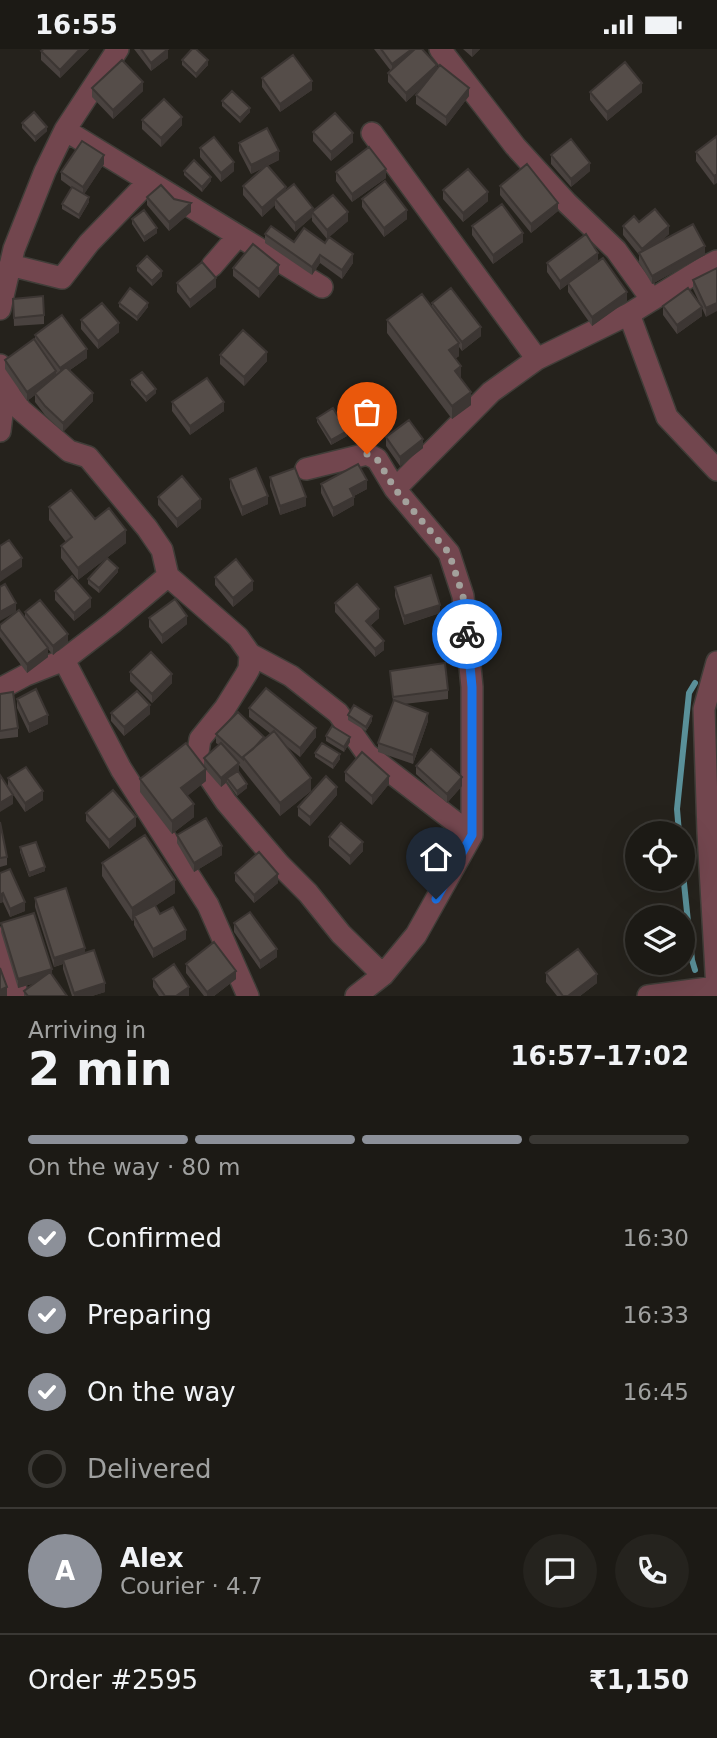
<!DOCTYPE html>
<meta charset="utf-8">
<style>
body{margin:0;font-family:"DejaVu Sans",sans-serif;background:#25231e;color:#f1f3f6;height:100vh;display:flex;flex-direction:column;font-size:26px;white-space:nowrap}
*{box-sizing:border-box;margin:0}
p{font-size:23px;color:#a0a1a0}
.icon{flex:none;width:38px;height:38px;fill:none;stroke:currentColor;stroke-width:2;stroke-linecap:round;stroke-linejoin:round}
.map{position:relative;height:947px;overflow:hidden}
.sheet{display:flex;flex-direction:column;background:#1c1a15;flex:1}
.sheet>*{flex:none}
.tools{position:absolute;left:625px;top:772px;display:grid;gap:14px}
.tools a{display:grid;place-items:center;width:70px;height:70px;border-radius:50%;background:#1c1a15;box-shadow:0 7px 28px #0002,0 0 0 2px #3a3834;font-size:35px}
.pin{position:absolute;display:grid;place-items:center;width:60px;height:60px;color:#fff;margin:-72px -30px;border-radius:50% 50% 50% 0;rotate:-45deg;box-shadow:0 0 7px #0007}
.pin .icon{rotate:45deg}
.courier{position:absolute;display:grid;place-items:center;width:70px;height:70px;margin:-35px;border:5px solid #1a73e8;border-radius:50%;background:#fff;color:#222;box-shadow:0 2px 9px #0007}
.summary em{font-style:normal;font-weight:600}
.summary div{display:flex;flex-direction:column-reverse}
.summary{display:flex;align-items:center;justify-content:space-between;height:119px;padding:0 28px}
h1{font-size:46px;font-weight:600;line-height:52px}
.bar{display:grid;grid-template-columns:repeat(4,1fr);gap:10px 7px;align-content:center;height:84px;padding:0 28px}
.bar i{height:9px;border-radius:5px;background:#3a3834}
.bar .active{background:#8c9099}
.bar p{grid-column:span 4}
.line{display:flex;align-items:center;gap:18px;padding:0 28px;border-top:2px solid #3a3834}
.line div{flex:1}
.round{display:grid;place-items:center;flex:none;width:74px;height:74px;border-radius:37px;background:#25231e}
ol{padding:0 28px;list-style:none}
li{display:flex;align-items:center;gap:21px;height:77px}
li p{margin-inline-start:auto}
li .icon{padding:7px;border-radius:50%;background:#8c9099;color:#fff;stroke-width:4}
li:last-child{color:#a0a1a0}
li i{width:38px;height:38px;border:4px solid #3a3834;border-radius:50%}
.status{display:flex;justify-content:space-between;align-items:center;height:49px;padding:0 35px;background:#1c1a15;direction:ltr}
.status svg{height:19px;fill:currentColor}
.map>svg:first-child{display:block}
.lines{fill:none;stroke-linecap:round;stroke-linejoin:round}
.stream{stroke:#5a9099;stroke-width:6}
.minor-casing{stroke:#403d38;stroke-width:24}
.minor{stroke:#72464e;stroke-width:21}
.wall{fill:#49423f}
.shaded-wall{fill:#3c3633}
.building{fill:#554d49;stroke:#3c3633;stroke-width:2}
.done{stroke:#a3a19c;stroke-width:7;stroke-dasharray:0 12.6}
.route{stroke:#1a73e8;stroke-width:9}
</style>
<div class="status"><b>16:55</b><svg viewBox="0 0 49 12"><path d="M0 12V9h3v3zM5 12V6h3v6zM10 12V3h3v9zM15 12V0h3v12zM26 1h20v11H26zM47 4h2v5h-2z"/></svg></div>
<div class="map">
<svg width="717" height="947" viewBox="0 0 717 947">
<rect width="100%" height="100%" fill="#25221c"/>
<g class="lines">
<path class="stream" d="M679,784L677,760L689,644L695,634
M682,815L692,911L695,921"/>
<defs>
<path id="minor" d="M440,0L515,97L567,154L616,201L652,251
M65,81L322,238
M372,84L537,310
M10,216L62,229L89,194L149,132
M212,217L238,187
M0,260L14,200L45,122L65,81L118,0
M629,265L667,368L717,421
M0,316L10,346L21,361L69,402L88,408L147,479L162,501L168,527L112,574L64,611L26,626L0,640
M0,382L4,349
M306,420L367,405L377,410L395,440
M168,527L238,588L250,605L249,620L245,627L225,659L200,690L197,710L226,753L280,816L308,844L341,885L383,926
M250,605L291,627L338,664L367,705L472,786
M64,611L121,720L208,856L248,947
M717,613L704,660L708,784L717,941
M0,889L18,947
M356,947L383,926L416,886L472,786V638L463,547L449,504L395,440L491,343L537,310L629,265L705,218L717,212
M648,947L716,938"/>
</defs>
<use href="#minor" class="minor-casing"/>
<use href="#minor" class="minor"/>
</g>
<path class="wall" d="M89,0L60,29L41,11V2Z
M134,0H168V9L151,22Z
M374,0H422L437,20L469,47L446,77L416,55V46L423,37L406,53L388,33V24L391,22Z
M463,0H480L472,8Z
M182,11L208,16L196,29L182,16Z
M262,29L312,41L280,63L262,38Z
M92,39L143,42L113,70L92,48Z
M590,43H642L607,72L590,51Z
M222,52L250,63L240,74L222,57Z
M142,71L182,76L161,98L142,80Z
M22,74L47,82L35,93L22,79Z
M313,83L353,93L331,112L313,92Z
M717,87L714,136L696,112V103Z
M239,94L279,111L267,117L286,141L313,162L348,172L329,188L353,214L342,230L320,214L312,226L265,194V185L294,193L325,194L327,190L312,172V168L295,183L275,159V156L262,168L243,146V137L267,117L251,125L239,102Z
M200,99L234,122L221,133L200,108Z
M551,106L590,122L571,138L551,115Z
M104,115L84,145L89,153L79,170L62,160V155L72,139L61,131V123Z
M184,122L211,132L202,143L184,126Z
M336,123L386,129L352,153L336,132Z
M500,137L558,162L531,184L500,146Z
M443,141L488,152L463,173L443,150Z
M147,148L174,150L191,163L169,182L147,156Z
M362,150L407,170L384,188L362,158Z
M132,170L157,184L144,193L132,175Z
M639,173L669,185L660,193L705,206L652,235L639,213V206L623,186V177Z
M472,177L523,193L493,215L472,186Z
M547,214L627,252L592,277L568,243V235L560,241L547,223Z
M137,217L162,227L152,237L137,222Z
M233,219L279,225L259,249L233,227Z
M717,219L706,268L702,259V267L677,285L663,266V257H701L693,240V231Z
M177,234L216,238L190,259L177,243Z
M13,250L44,266V275L14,277Z
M119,254L148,258L137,272L119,258Z
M432,254L481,287L462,302L459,298V307L455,310L461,330L471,356L452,370L387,284V271L432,258Z
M81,271L119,283L98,300L81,280Z
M35,286L87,309L70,321L93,352L63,383L45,366L35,353V346L27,352L5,320V311L35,292Z
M220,306L267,312L244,337L220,315Z
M131,331L156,344L146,353L131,336Z
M172,353L224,362L190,386L172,362Z
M317,369L347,387L331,396L317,373Z
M386,388L423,399L400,417L386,397Z
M270,428L306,457L280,466L270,437Z
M230,430L268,455L242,467L230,439Z
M321,435L367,440L354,447V456L333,468L321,444Z
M158,448L201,459L177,479L158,456Z
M49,458L95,470L126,494L78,531L61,509V497L66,493L49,471Z
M118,523L99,544L88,535V530Z
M215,528L253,541L233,558L215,536Z
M395,538L440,564L404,576L395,547Z
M55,542L91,558L74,572L55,551Z
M335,554L379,569L370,577L384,601L375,608L335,563Z
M25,563L68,593L53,606L48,600V608L27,624L0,588V576L25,568Z
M149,569L187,575L162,595L149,578Z
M390,622L448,641V650L404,655L428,672L413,715L378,703V694L393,653Z
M130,623L172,634L152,654L130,632Z
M0,645L18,679V688L0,690Z
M17,650L48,675L29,684L17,659Z
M249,659L316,688L300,708L285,696L311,742L280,767L239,716V723L247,739L237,747L227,733L221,738L206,721V732L187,747L194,768L172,785L140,743V730L204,716V709L219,696L216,694V685L264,690L271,685L249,668Z
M111,664L150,665L124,687L111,672Z
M348,666L372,672L366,682L348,671Z
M326,687L350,693L344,703L326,692Z
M315,704L340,710L333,720L315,708Z
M416,717L462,737L447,754L416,725Z
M345,723L389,735L372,756L345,732Z
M8,729L43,751L25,763L8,738Z
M337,746L310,777L298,767V758Z
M86,764L136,777L109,800L86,772Z
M0,773L7,808V816L0,818Z
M177,786L222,806L194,823L177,794Z
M329,788L363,802L350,816L329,797Z
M20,798L45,822L29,828L20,803Z
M102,814L175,844L155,857L160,865L186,890L153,909L134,876V871L132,872L102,827Z
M0,824L25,862L10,868L3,853L0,854Z
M235,824L278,834L254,854L235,832Z
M35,849L85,904L105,943L92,947H72L63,920V915L54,918L35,858Z
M1,874L52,926L67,947H24V942L35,934L18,939L1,883Z
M234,874L277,908L260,920L234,883Z
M186,915L236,930L214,947H204L186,924Z
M546,924L597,934L580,947H557L546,933Z
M153,930L189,947H159L153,938Z"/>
<path class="shaded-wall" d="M80,0H89L60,29V21Z
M168,0V9L151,22V14Z
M412,0H420L392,24V15Z
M472,0H480L472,8Z
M208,11V16L196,29V25Z
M437,16V25L406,53V44Z
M312,32V41L280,63V55Z
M143,33V42L113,70V61Z
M642,34V43L607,72V63Z
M469,39V47L446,77V68Z
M250,59V63L240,74V69Z
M182,68V76L161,98V89Z
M47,78V82L35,93V88Z
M353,84V93L331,112V103Z
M279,102V111L251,125V116Z
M104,106V115L83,147V138Z
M234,113V122L221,133V124Z
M590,114V122L571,138V130Z
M386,120V129L352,153V145Z
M717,125V134L714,136V127Z
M211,128V132L202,143V138Z
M286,138V147L275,150V156L262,168V159Z
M488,143V152L463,173V164Z
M89,148V153L79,170V166Z
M191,154V163L169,182V173Z
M558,154V162L531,184V175Z
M313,159L312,168L295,183V174Z
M407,161V170L384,188V179Z
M348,163V172L327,190V181Z
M669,177V185L642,208V200Z
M157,179V184L144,193V188Z
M523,184V193L493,215V206Z
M705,197V206L652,235V227Z
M598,204V212L560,241V232Z
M353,205V214L342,230V221Z
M320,206V214L312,226V218Z
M279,216V225L259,249V240Z
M162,222V227L152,237V232Z
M216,229V238L190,259V251Z
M627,243V252L592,277V268Z
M148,254V258L137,272V268Z
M717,254V262L706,268V259Z
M702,258V267L677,285V276Z
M119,274V283L98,300V292Z
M481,278V287L462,302V293Z
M459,294V307L449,314V301Z
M87,300V309L60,328V319Z
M267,303V312L244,337V328Z
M461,317V330L455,322Z
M56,322V331L35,344V346L27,352V343Z
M156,340V344L146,353V348Z
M471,343V356L452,370V357Z
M93,344V352L63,383V374Z
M224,353V362L190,386V377Z
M347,382V387L331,396V391Z
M423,390V399L400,417V408Z
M367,431V440L350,449V440Z
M268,447V455L242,467V458Z
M306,448V457L280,466V457Z
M354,448V456L333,468V459Z
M201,450V459L177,479V470Z
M126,481V494L78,531V519Z
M22,509V518L0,533V524Z
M118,519V523L99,544V539Z
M253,532V541L233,558V549Z
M91,549V558L74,572V564Z
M16,554V563L0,572V563Z
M440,556V564L404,576V567Z
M379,560V569L366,580V572Z
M187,567V575L162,595V586Z
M68,585V593L53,606V597Z
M384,592V601L375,608V600Z
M48,599V608L27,624V615Z
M172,625V634L152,654V645Z
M150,656V665L124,687V678Z
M428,664V672L413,715V706Z
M48,666V675L29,684V675Z
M372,667V672L366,682V678Z
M316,679V688L300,708V699Z
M350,688V693L344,703V698Z
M340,705V710L333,720V715Z
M239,714V723L227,729V733L221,738V729Z
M206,720V732L181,752V739Z
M389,727V735L372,756V747Z
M462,728V737L447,754V745Z
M311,729V742L280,767V754Z
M247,735V739L237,747V742Z
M337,738V746L310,777V768Z
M43,742V751L25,763V754Z
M13,746V755L0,763V754Z
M194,755V768L172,785V772Z
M136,768V777L109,800V791Z
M363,793V802L350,816V807Z
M222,797V806L194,823V814Z
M45,818V822L29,828V824Z
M278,825V834L254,854V846Z
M175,831V844L136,870L134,867V871L132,872V859Z
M3,844V853L0,854V846Z
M25,853V862L10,868V860Z
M186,881V890L153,909V900Z
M85,899V908L63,911V915L54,918V909Z
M277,900V908L260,920V912Z
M52,920V929L18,939V930Z
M236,922V930L214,947H207V943Z
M597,925V934L580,947H568Z
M105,934V943L92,947H74V944Z
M7,938V947H0V941Z
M189,938V947H176Z"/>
<path class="building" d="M44,0H80L60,21L41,2Z
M141,0H168L151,14Z
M192,0H196L208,11L196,25L182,11Z
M381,0H412L392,15Z
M415,0H422L437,16L406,44L388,24Z
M293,6L312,32L280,55L262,29Z
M122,11L143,33L113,61L92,39Z
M625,13L642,34L607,63L590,43Z
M440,16L469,39L446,68L416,46Z
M232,42L250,59L240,69L222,52Z
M164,50L182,68L161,89L142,71Z
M34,63L47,78L35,88L22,74Z
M335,64L353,84L331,103L313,83Z
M267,79L279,102L251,116L239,94Z
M717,87V125L714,127L696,103Z
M214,88L234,113L221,124L200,99Z
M571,90L590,114L571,130L551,106Z
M82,92L104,106L83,138L61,123Z
M369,98L386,120L352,145L336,123Z
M194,111L211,128L202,138L184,122Z
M527,115L558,154L531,175L500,137Z
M267,116L286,138L262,159L243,137Z
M468,120L488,143L463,164L443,141Z
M385,132L407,161L384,179L362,150Z
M294,135L313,159L295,174L275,150Z
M161,136L174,150L191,154L169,173L147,148Z
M72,138L89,148L79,166L62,155Z
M333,146L348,163L327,181L312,163Z
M502,155L523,184L493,206L472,177Z
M655,160L669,177L642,200L623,177L634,167L639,173Z
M144,161L157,179L144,188L132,170Z
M693,175L705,197L652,227L639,204Z
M271,177L294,193L304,179L325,194L329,188L353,205L342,221L320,206L312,218L265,185Z
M586,185L598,204L560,232L547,214Z
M253,195L279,216L259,240L233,219Z
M147,207L162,222L152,232L137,217Z
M603,209L627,243L592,268L568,234Z
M202,213L216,229L190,251L177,234Z
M717,219V254L706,259L693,231Z
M130,239L148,254L137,268L119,254Z
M451,239L481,278L462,293L432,254Z
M688,239L702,258L677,276L663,257Z
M422,245L459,294L449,301L461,317L455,322L471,343L452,357L387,271Z
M43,247L44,266L14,269L13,250Z
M102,254L119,274L98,292L81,271Z
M62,266L87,300L60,319L35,286Z
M243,281L267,303L244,328L220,306Z
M34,290L56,322L27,343L5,311Z
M66,318L93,344L63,374L45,357L35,344Z
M142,323L156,340L146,348L131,331Z
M207,329L224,353L190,377L172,353Z
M333,359L347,382L331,391L317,369Z
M409,371L423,390L400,408L386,388Z
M358,415L367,431L350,440L354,448L333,459L321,435Z
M256,419L268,447L242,458L230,430Z
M295,419L306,448L280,457L270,428Z
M182,427L201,450L177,470L158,448Z
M71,441L95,470L109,459L126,481L78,519L61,497L72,488L49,458Z
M9,491L22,509L0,524V497Z
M107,509L118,519L99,539L88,530Z
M236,510L253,532L233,549L215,528Z
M431,526L440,556L404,567L395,538Z
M72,527L91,549L74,564L55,542Z
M5,535L16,554L0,563V538Z
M357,535L379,560L366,572L384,592L375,600L335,554Z
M175,550L187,567L162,586L149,569Z
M40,551L68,585L53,597L25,563Z
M19,561L48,599L27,615L0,580V576Z
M151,603L172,625L152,645L130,623Z
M445,614L448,641L393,648L390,622Z
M266,639L316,679L300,699L249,659Z
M36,640L48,666L29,675L17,650Z
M137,642L150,656L124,678L111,664Z
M13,643L18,679L0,682V645Z
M394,651L428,664L413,706L378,694Z
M354,656L372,667L366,678L348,666Z
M238,663L264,688L253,700L243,708V710L216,685Z
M332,677L350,688L344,698L326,687Z
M274,682L311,729L280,754L243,708Z
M186,694L206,720L181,739L194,755L172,772L140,730Z
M221,694L239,714L221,729L204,709Z
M322,694L340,705L333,715L315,704Z
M431,700L462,728L447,745L416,717Z
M362,703L389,727L372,747L345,723Z
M26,718L43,742L25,754L8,729Z
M238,722L247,735L237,742L227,729Z
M0,726L13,746L0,754Z
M326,727L337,738L310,768L298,758Z
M113,741L136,768L109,791L86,764Z
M206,769L222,797L194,814L177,786Z
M0,773L7,808L0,809Z
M341,774L363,793L350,807L329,788Z
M145,786L175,831L132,859L102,814Z
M36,793L45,818L29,824L20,798Z
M259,803L278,825L254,846L235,824Z
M10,820L25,853L10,860L3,844L0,846V824Z
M66,839L85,899L54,909L35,849Z
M155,856L160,865L173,858L186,881L153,900L134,867Z
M250,863L277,900L260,912L234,874Z
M34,864L52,920L18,930L1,874Z
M214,893L236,922L207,943L186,915Z
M578,900L597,925L568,947H563L546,924Z
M94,901L105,934L74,944L63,911Z
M174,915L189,938L176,947H165L153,930Z
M0,919L7,938L0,941Z
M50,923L67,947H28L24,942Z"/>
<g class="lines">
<path class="done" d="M367,405L377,410L395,440L449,504L463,547L467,585"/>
<path class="route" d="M436,850L472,786V638L467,585"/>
</g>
</svg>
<div class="tools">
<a><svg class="icon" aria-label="locate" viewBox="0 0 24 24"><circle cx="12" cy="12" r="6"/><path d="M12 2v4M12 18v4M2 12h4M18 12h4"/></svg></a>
<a><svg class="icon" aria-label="layers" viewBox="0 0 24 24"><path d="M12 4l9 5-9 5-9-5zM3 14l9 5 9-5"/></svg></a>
</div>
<div class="pin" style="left:367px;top:405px;background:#ea580c"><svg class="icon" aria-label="bag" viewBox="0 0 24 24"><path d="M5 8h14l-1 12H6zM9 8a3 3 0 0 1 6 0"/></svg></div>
<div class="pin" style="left:436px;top:850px;background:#1f2937"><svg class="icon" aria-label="home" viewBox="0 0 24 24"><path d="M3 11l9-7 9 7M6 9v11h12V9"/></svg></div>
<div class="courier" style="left:467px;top:585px"><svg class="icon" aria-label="bike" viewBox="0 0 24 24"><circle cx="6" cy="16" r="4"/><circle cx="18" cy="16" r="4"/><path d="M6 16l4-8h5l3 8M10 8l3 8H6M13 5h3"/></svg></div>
</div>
<section class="sheet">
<div class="summary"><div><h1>2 min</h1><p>Arriving in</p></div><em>16:57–17:02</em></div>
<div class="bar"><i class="active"></i><i class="active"></i><i class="active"></i><i></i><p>On the way · 80 m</p></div>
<ol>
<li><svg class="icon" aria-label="check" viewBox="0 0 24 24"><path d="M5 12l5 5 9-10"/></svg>Confirmed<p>16:30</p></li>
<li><svg class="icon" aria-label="check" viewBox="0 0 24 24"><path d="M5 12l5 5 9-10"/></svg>Preparing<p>16:33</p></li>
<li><svg class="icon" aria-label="check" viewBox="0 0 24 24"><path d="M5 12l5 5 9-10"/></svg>On the way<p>16:45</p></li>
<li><i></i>Delivered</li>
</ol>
<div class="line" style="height:126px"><b class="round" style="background:#8c9099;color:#fff">A</b><div><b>Alex</b><p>Courier · 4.7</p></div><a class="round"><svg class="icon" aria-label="chat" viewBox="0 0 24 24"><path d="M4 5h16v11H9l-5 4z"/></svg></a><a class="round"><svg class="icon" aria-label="phone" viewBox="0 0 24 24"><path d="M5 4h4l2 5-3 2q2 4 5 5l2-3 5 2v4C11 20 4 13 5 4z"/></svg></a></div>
<div class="line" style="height:91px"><div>Order #2595</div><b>₹1,150</b></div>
</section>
